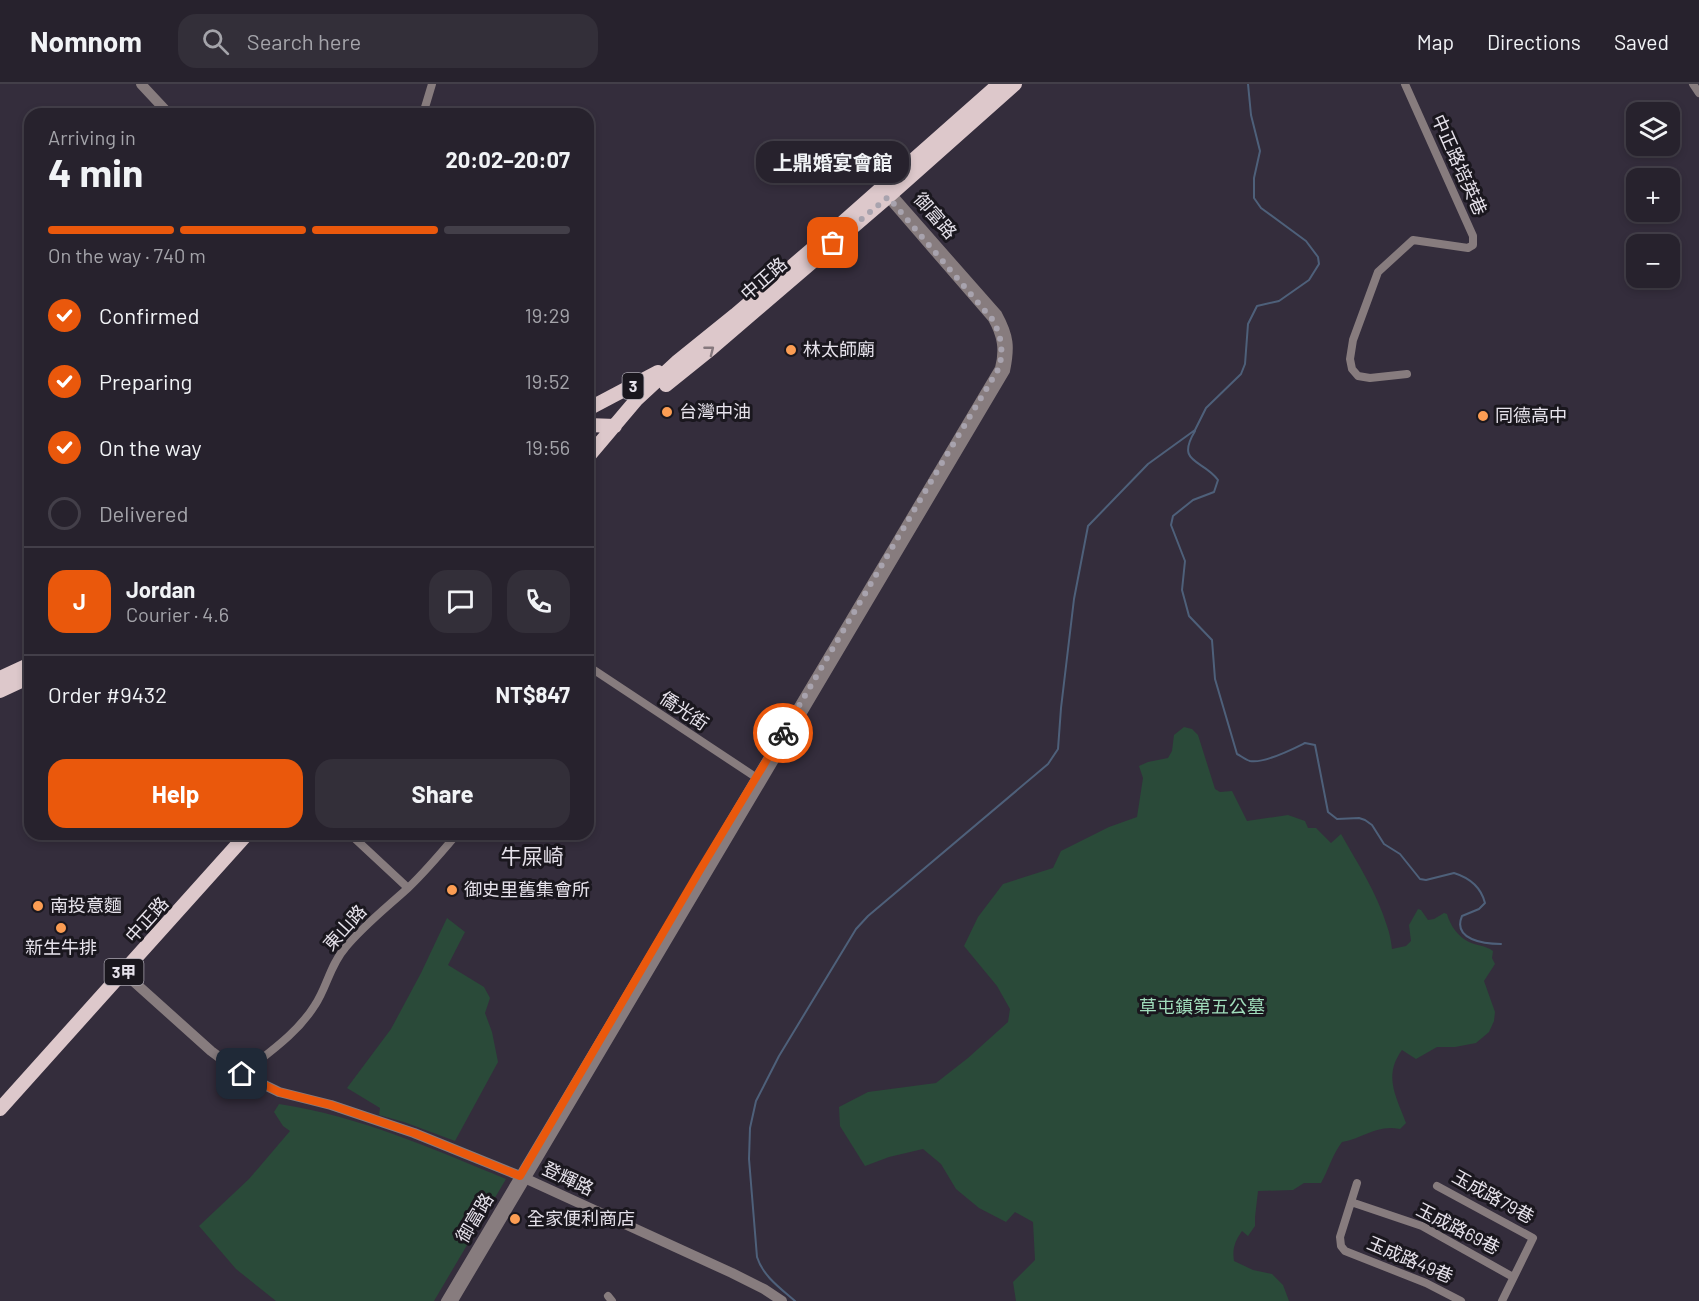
<!DOCTYPE html>
<meta charset="utf-8">
<style>
body{margin:0;font-family:Barlow,"Noto Sans TC",sans-serif;background:#332f39;color:#f1f3f6;height:100vh;display:flex;flex-direction:column;font-size:22px;white-space:nowrap}
*{box-sizing:border-box;margin:0}
p{font-size:20px;color:#a4a4aa}
.icon{flex:none;width:33px;height:33px;fill:none;stroke:currentColor;stroke-width:2;stroke-linecap:round;stroke-linejoin:round}
.map{position:relative;flex:1;overflow:hidden}
.panel{position:absolute;left:24px;top:24px;width:570px;height:732px;display:flex;flex-direction:column;background:#27222d;border-radius:18px;box-shadow:0 3px 9px #0003,0 0 0 2px #433f49}
.panel>*{flex:none}
.tools{position:absolute;left:1626px;top:18px;display:grid;gap:12px}
.tools a{display:grid;place-items:center;width:54px;height:54px;border-radius:12px;background:#27222d;box-shadow:0 3px 9px #0003,0 0 0 2px #433f49;font-size:30px}
.pin{position:absolute;display:grid;place-items:center;width:51px;height:51px;color:#fff;margin:-26px;border-radius:12px;box-shadow:0 3px 9px #0006}
.courier{position:absolute;display:grid;place-items:center;width:60px;height:60px;margin:-30px;border:4px solid #ea580c;border-radius:50%;background:#fff;color:#222;box-shadow:0 2px 8px #0007}
.bubble{position:absolute;height:42px;border-radius:18px;background:#27222d;box-shadow:0 3px 9px #0003,0 0 0 2px #433f49;font-size:20px;font-weight:700;line-height:42px;text-align:center}
.overview em{font-style:normal;font-weight:700}
.overview div{display:flex;flex-direction:column-reverse}
.overview{display:flex;align-items:center;justify-content:space-between;height:102px;padding:0 24px}
h1{font-size:39px;font-weight:700;line-height:45px}
.bar{display:grid;grid-template-columns:repeat(4,1fr);gap:9px 6px;align-content:center;height:72px;padding:0 24px}
.bar i{height:8px;border-radius:4px;background:#433f49}
.bar .selected{background:#ea580c}
.bar p{grid-column:span 4}
.line{display:flex;align-items:center;gap:15px;padding:0 24px;border-top:2px solid #433f49}
.line div{flex:1}
.round{display:grid;place-items:center;flex:none;width:63px;height:63px;border-radius:18px;background:#332f39}
ol{padding:0 24px;list-style:none}
li{display:flex;align-items:center;gap:18px;height:66px}
li p{margin-inline-start:auto}
li .icon{padding:6px;border-radius:50%;background:#ea580c;color:#fff;stroke-width:4}
li:last-child{color:#a4a4aa}
li i{width:33px;height:33px;border:3px solid #433f49;border-radius:50%}
.action{display:flex;gap:12px;margin-top:auto;padding:12px 24px}
.action a{flex:1;height:69px;border-radius:18px;background:#ea580c;color:#fff;font-size:24px;font-weight:700;line-height:69px;text-align:center}
.action a+a{background:#332f39;color:#f1f3f6}
header{display:flex;align-items:center;gap:36px;box-sizing:border-box;height:84px;padding:0 30px;background:#27222d;border-bottom:2px solid #433f49}
header strong{font-size:28px}
nav{display:flex;gap:33px;margin-inline-start:auto;font-size:21px}
.search{width:420px;height:54px;background:#332f39;display:flex;align-items:center;gap:15px;box-sizing:border-box;padding:0 21px;border-radius:18px;color:#a4a4aa;font-size:22px}
.map>svg:first-child{display:block}
.green{fill:#2a4a39}
.lines{fill:none;stroke-linecap:round;stroke-linejoin:round}
.stream{stroke:#4e607a;stroke-width:2}
.minor{stroke:#877c7e;stroke-width:8}
.tertiary{stroke:#877c7e;stroke-width:10}
.primary{stroke:#ddc8cb;stroke-width:14}
.oneway{stroke:#85787d}
.done{stroke:#a8a3ae;stroke-width:6;stroke-dasharray:0 10.8}
.route{stroke:#ea580c;stroke-width:8}
.poi-dot{fill:#fc9d53;stroke:#1a171e;stroke-width:2}
.labels{text-anchor:middle;stroke-width:6;stroke-linejoin:round;paint-order:stroke}
.shield{fill:#1a171e;stroke:#a9a5ae;stroke-width:1.5}
.shield-label{font-size:16px;font-weight:bold;fill:#e6e2eb}
.street-label{font-size:18px;fill:#e6e2eb;stroke:#1a171e}
.poi-label{font-size:18px;fill:#e6e2eb;stroke:#1a171e;text-anchor:start}
.park-label{font-size:18px;fill:#a0ddbb;stroke:#1a171e}
.quarter-label{font-size:21px;fill:#e6e2eb;stroke:#1a171e}
</style>
<header>
<strong>Nomnom</strong>
<div class="search"><svg class="icon" aria-label="search" viewBox="0 0 24 24"><circle cx="10" cy="10" r="6"/><path d="M15 15l6 6"/></svg>Search here</div>
<nav><a>Map</a><a>Directions</a><a>Saved</a></nav>
</header>
<div class="map">
<svg width="1699" height="1217" viewBox="0 0 1699 1217">
<rect width="100%" height="100%" fill="#342d3c"/>
<path class="green" d="M1184,643L1192,645L1198,651L1215,705L1220,708L1232,707L1247,737L1288,731L1305,737L1308,744H1316L1331,759L1341,750C1358,780 1377,809 1387,842C1390,850 1391,858 1392,865L1406,862L1411,857L1409,841L1418,825L1421,826L1428,836L1434,835L1444,829L1447,830C1450,841 1458,853 1469,858C1477,862 1485,861 1493,867L1492,874L1495,880L1484,897L1495,928L1494,937L1489,948L1476,959L1455,963H1437L1416,975L1402,966C1383,992 1396,1012 1406,1039L1400,1045C1377,1040 1364,1054 1342,1058C1332,1071 1329,1085 1321,1099H1304L1293,1106L1258,1107L1255,1133V1142L1248,1152L1242,1147C1235,1157 1232,1165 1234,1177L1253,1186L1272,1190L1283,1201L1289,1217H1016L1013,1198L1035,1176L1033,1138L1015,1128L1006,1138L979,1124L956,1105L941,1080L923,1065L889,1073L865,1082L840,1042L839,1023L868,1008L936,999L968,974L1008,938L1010,925L997,902L964,862L978,833L1003,800L1053,784L1061,767L1109,743L1137,733L1143,694L1139,682L1148,678L1168,674L1172,667L1174,651Z
M447,834L465,848L448,881L484,903L490,914L485,929L492,948L498,978L455,1057L404,1038L379,1031L380,1024L347,1004L391,945L421,889Z
M279,1020C359,1032 433,1065 506,1095L434,1217H276L236,1185L199,1142L249,1095L290,1047L283,1042L274,1028Z"/>
<g class="lines">
<path class="stream" d="M1195,347C1175,380 1203,375 1218,396L1214,408L1193,416L1173,432L1171,441L1185,477L1182,506L1189,532L1212,556L1215,595L1237,670C1241,672 1246,676 1250,677C1264,680 1293,665 1305,659L1315,661L1328,728L1337,735L1359,734L1365,736L1372,741L1384,760L1400,770L1420,795L1426,796L1454,789C1470,794 1481,803 1485,819L1479,825L1462,832C1452,856 1485,860 1501,860
M795,1217C780,1204 763,1192 757,1173L749,1075L750,1044L756,1017L779,972L856,845L868,832L1048,680L1058,665L1061,624L1074,515L1088,442L1148,380L1195,346L1206,324L1241,290L1245,280L1248,240L1257,222L1279,217L1309,196L1319,180L1318,173L1306,157L1261,124L1254,114V94L1260,67L1251,31L1248,0"/>
<path class="minor" d="M1405,0L1473,152V161L1468,164L1413,156L1378,188L1353,256L1350,275L1352,285L1358,292L1370,294L1407,290
M1693,0L1699,9
M423,30L432,0
M588,582L760,696
M350,750L408,804
M242,990C268,969 297,950 315,921C327,903 330,881 345,864C363,842 386,824 408,804C426,787 441,769 457,750
M1357,1099L1340,1153L1341,1162L1345,1167L1426,1199L1461,1217
M1437,1102L1533,1154L1502,1217
M1351,1118L1422,1142L1513,1193
M608,1212L612,1217
M445,1217L999,284C1004,265 1001,251 992,235L890,117L887,111
M454,1217L1006,287C1011,263 1010,252 998,230L889,106"/>
<path class="tertiary" d="M141,0L169,30
M123,888L211,967L242,990L279,1008L331,1021L414,1049L520,1092L732,1189L764,1205L782,1217"/>
<path class="primary" d="M666,301L712,264L888,113L1015,0
M588,325L658,288
M588,341L615,342
M588,373L637,315L678,277L735,231L826,153L999,0
M0,594L30,580
M0,607L30,593
M0,1025L247,750"/>
</g>
<defs><path id="oneway-chevron" d="M-2-3.5L2.5 0L-2 3.5" fill="none" stroke-width="1.6" stroke-linecap="round" stroke-linejoin="round" transform="scale(1.5)"/></defs>
<use class="oneway" href="#oneway-chevron" transform="translate(710 266) rotate(-38)"/>
<g class="lines">
<path class="done" d="M783,649L936,389L999,284C1004,265 1001,251 992,235L888,113L833,159"/>
<path class="route" d="M242,990L279,1008L331,1021L414,1049L520,1092L700,786L783,649"/>
</g>
<g class="poi-dot">
<circle cx="791" cy="266" r="6"/>
<circle cx="667" cy="328" r="6"/>
<circle cx="1483" cy="332" r="6"/>
<circle cx="452" cy="806" r="6"/>
<circle cx="38" cy="822" r="6"/>
<circle cx="61" cy="844" r="6"/>
<circle cx="515" cy="1135" r="6"/>
</g>
<g class="labels">
<g class="shield">
<rect x="622.5" y="289" width="21" height="26" rx="4.5"/>
<rect x="104.5" y="875" width="39" height="26" rx="4.5"/>
</g>
<g class="shield-label">
<text x="633" y="308">3</text>
<text x="124" y="894">3甲</text>
</g>
<g class="street-label">
<text transform="translate(1459 81) rotate(66)" y="6">中正路培英巷</text>
<text transform="translate(935 132) rotate(49)" y="6">御富路</text>
<text transform="translate(764 195) rotate(-41)" y="6">中正路</text>
<text transform="translate(684 627) rotate(34)" y="6">僑光街</text>
<text transform="translate(147 836) rotate(-48)" y="6">中正路</text>
<text transform="translate(345 844) rotate(-48)" y="6">東山路</text>
<text transform="translate(568 1095) rotate(25)" y="6">登輝路</text>
<text transform="translate(1493 1113) rotate(29)" y="6">玉成路79巷</text>
<text transform="translate(475 1134) rotate(-59)" y="6">御富路</text>
<text transform="translate(1458 1145) rotate(27)" y="6">玉成路69巷</text>
<text transform="translate(1410 1176) rotate(23)" y="6">玉成路49巷</text>
</g>
<g class="poi-label">
<text x="803" y="272">林太師廟</text>
<text x="679" y="334">台灣中油</text>
<text x="1495" y="338">同德高中</text>
<text x="464" y="812">御史里舊集會所</text>
<text x="50" y="828">南投意麵</text>
<text x="61" y="870" text-anchor="middle">新生牛排</text>
<text x="527" y="1141">全家便利商店</text>
</g>
<g class="park-label">
<text x="1202" y="929">草屯鎮第五公墓</text>
</g>
<g class="quarter-label">
<text x="532" y="780">牛屎崎</text>
</g>
</g>
</svg>
<div class="tools">
<a><svg class="icon" aria-label="layers" viewBox="0 0 24 24"><path d="M12 4l9 5-9 5-9-5zM3 14l9 5 9-5"/></svg></a>
<a>+</a>
<a>−</a>
</div>
<div class="pin" style="left:833px;top:159px;background:#ea580c"><svg class="icon" aria-label="bag" viewBox="0 0 24 24"><path d="M5 8h14l-1 12H6zM9 8a3 3 0 0 1 6 0"/></svg></div>
<div class="pin" style="left:242px;top:990px;background:#1f2937"><svg class="icon" aria-label="home" viewBox="0 0 24 24"><path d="M3 11l9-7 9 7M6 9v11h12V9"/></svg></div>
<div class="courier" style="left:783px;top:649px"><svg class="icon" aria-label="bike" viewBox="0 0 24 24"><circle cx="6" cy="16" r="4"/><circle cx="18" cy="16" r="4"/><path d="M6 16l4-8h5l3 8M10 8l3 8H6M13 5h3"/></svg></div>
<div class="bubble" style="left:756px;top:57px;width:153px">上鼎婚宴會館</div>
<section class="panel">
<div class="overview"><div><h1>4 min</h1><p>Arriving in</p></div><em>20:02–20:07</em></div>
<div class="bar"><i class="selected"></i><i class="selected"></i><i class="selected"></i><i></i><p>On the way · 740 m</p></div>
<ol>
<li><svg class="icon" aria-label="check" viewBox="0 0 24 24"><path d="M5 12l5 5 9-10"/></svg>Confirmed<p>19:29</p></li>
<li><svg class="icon" aria-label="check" viewBox="0 0 24 24"><path d="M5 12l5 5 9-10"/></svg>Preparing<p>19:52</p></li>
<li><svg class="icon" aria-label="check" viewBox="0 0 24 24"><path d="M5 12l5 5 9-10"/></svg>On the way<p>19:56</p></li>
<li><i></i>Delivered</li>
</ol>
<div class="line" style="height:108px"><b class="round" style="background:#ea580c;color:#fff">J</b><div><b>Jordan</b><p>Courier · 4.6</p></div><a class="round"><svg class="icon" aria-label="chat" viewBox="0 0 24 24"><path d="M4 5h16v11H9l-5 4z"/></svg></a><a class="round"><svg class="icon" aria-label="phone" viewBox="0 0 24 24"><path d="M5 4h4l2 5-3 2q2 4 5 5l2-3 5 2v4C11 20 4 13 5 4z"/></svg></a></div>
<div class="line" style="height:78px"><div>Order #9432</div><b>NT$847</b></div>
<div class="action"><a>Help</a><a>Share</a></div>
</section>
</div>
